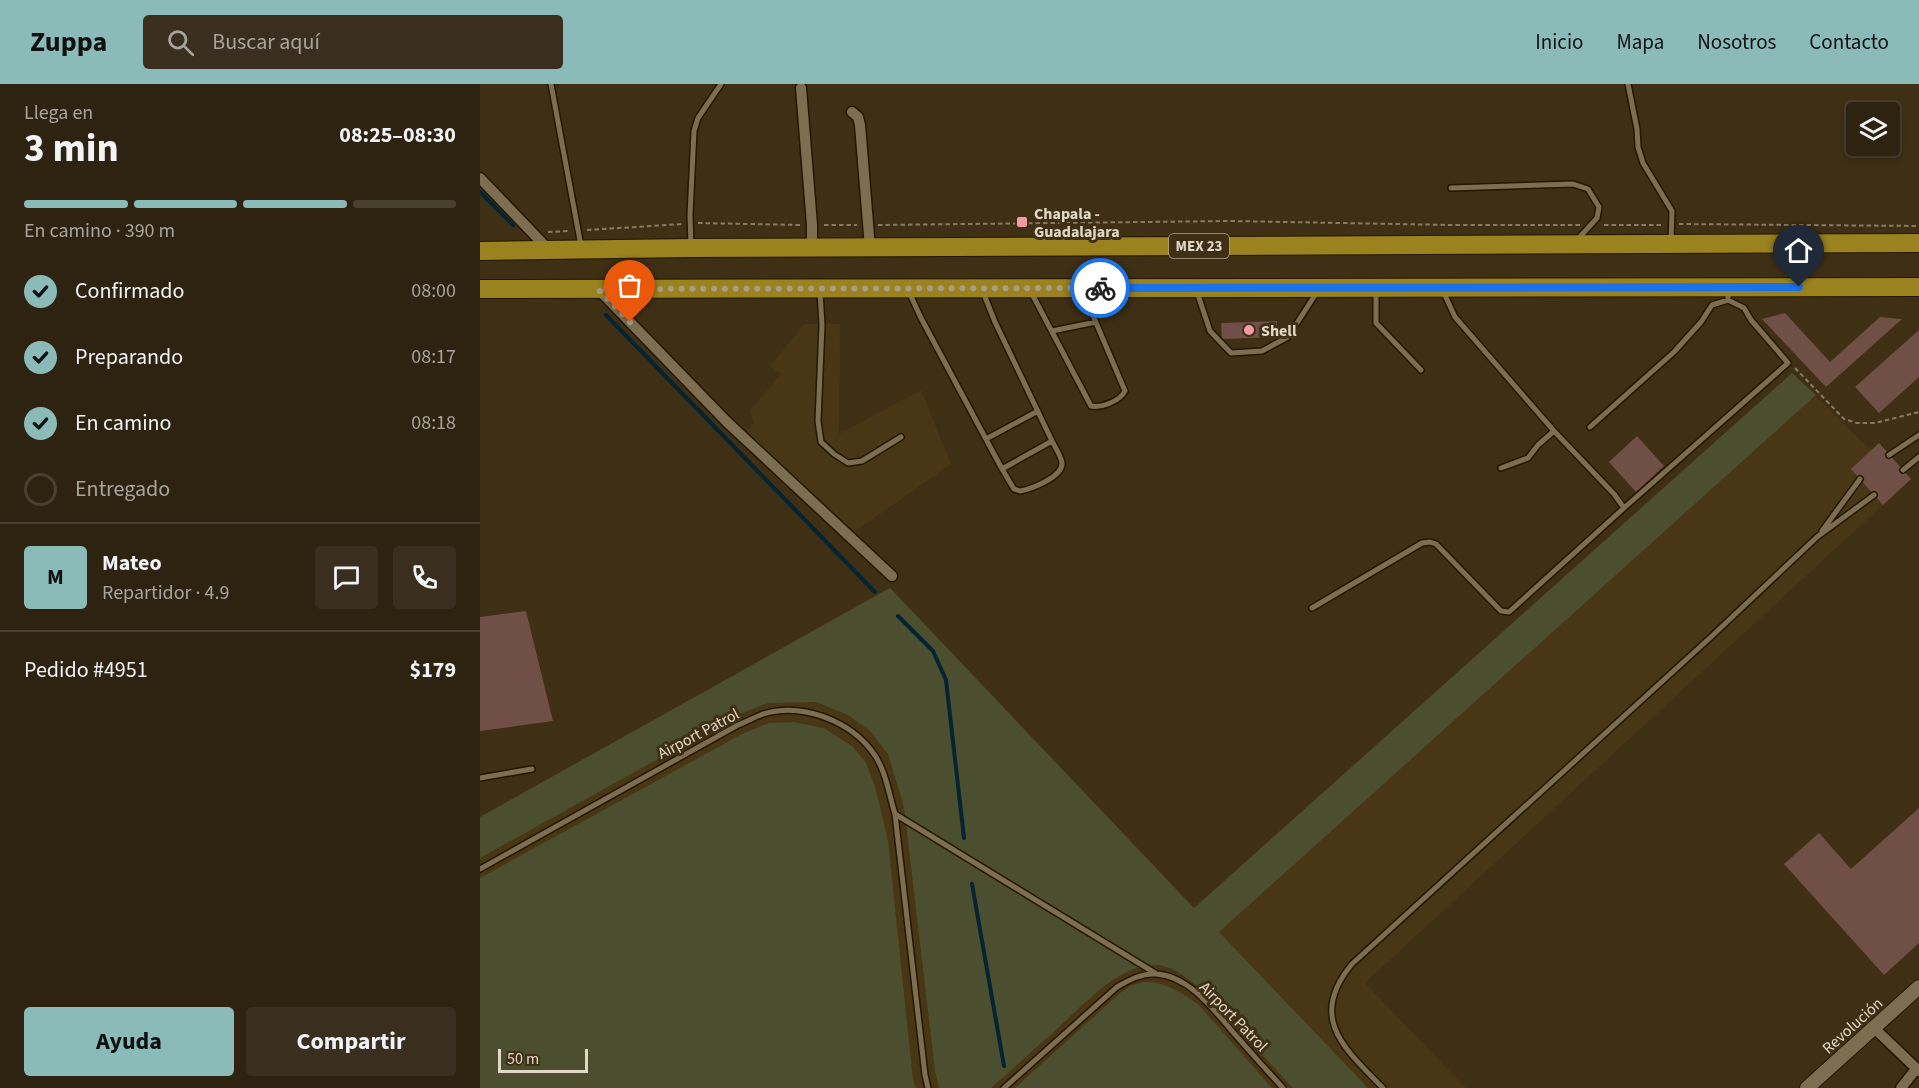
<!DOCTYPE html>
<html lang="es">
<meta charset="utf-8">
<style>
body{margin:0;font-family:"Source Sans 3",sans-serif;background:#3a2f1e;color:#f1f3f6;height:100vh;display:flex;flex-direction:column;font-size:22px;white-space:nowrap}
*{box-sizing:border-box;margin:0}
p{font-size:20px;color:#a7a49f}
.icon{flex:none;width:33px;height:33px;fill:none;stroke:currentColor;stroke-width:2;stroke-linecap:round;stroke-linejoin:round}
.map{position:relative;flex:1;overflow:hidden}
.details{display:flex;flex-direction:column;background:#2e2310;width:480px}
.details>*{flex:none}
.tools{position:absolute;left:1366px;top:18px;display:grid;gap:12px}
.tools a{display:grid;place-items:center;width:54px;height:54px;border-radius:6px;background:#2e2310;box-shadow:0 3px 9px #0003,0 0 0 2px #494030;font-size:30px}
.scale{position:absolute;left:18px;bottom:15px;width:90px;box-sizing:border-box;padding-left:6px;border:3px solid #e2d8c9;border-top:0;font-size:16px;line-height:21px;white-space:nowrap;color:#e2d8c9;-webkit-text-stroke:4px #3e2f15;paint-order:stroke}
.pin{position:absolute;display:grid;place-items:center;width:51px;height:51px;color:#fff;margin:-62px -26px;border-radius:50% 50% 50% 0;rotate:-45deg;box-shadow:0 0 6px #0007}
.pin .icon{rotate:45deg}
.courier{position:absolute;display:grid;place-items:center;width:60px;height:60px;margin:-30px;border:4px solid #1a73e8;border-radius:50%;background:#fff;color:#222;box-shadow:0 2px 8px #0007}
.headline em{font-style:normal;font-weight:700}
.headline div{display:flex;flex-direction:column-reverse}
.headline{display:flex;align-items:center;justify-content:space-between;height:102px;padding:0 24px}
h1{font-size:39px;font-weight:700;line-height:45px}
.bar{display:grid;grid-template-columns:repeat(4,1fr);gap:9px 6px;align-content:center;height:72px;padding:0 24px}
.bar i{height:8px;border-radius:4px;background:#494030}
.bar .on{background:#8bbbb9}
.bar p{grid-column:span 4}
.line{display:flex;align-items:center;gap:15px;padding:0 24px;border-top:2px solid #494030}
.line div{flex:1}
.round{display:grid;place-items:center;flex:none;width:63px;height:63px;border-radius:6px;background:#3a2f1e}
ol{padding:0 24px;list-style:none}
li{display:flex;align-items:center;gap:18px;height:66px}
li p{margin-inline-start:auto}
li .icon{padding:6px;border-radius:50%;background:#8bbbb9;color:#111;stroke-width:4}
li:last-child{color:#a7a49f}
li i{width:33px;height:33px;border:3px solid #494030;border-radius:50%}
.button{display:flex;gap:12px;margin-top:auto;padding:12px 24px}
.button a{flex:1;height:69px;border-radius:6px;background:#8bbbb9;color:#111;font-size:24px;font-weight:700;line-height:69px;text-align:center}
.button a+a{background:#3a2f1e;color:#f1f3f6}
header{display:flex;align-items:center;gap:36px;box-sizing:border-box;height:84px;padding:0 30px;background:#8bbbb9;color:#111}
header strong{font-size:28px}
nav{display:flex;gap:33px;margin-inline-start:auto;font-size:21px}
.search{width:420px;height:54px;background:#3a2f1e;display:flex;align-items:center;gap:15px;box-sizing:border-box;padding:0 21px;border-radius:6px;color:#a7a49f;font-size:22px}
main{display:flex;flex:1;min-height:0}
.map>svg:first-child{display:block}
.built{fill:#493614}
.green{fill:#4b4e2f}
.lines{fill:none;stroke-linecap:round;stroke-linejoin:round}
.stream{stroke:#032432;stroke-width:4}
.building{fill:#6f4f46}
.service-casing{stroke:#241600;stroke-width:8}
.minor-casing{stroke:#241600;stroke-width:13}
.tertiary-casing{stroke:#241600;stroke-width:16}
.trunk-casing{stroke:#241600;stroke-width:20}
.path{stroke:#887b66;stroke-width:2;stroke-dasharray:4.5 3;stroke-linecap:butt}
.service{stroke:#7d6d51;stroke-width:5}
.minor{stroke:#7d6d51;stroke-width:10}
.tertiary{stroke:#7d6d51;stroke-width:14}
.trunk{stroke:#9a821e;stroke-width:18}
.done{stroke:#a99d8a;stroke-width:6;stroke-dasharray:0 10.8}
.route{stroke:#1a73e8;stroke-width:8}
.poi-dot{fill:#f49aa3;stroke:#3e2f15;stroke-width:2}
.labels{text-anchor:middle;stroke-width:6;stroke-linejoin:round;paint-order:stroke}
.shield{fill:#3e2f15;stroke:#b1a593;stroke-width:1.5}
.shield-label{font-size:15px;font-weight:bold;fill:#e2d8c9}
.poi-label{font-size:16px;font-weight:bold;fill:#e2d8c9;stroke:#3e2f15;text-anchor:start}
.street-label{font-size:16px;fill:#e2d8c9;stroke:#3e2f15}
</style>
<header>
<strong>Zuppa</strong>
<div class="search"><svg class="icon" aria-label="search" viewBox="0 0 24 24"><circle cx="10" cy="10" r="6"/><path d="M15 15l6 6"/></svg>Buscar aquí</div>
<nav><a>Inicio</a><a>Mapa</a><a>Nosotros</a><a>Contacto</a></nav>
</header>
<main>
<section class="details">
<div class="headline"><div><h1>3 min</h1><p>Llega en</p></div><em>08:25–08:30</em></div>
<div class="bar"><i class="on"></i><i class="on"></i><i class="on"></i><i></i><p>En camino · 390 m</p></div>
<ol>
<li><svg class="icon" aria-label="check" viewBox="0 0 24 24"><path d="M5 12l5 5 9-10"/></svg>Confirmado<p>08:00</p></li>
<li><svg class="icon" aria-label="check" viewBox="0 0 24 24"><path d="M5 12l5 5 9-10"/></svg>Preparando<p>08:17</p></li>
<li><svg class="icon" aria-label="check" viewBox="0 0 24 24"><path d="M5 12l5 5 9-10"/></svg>En camino<p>08:18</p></li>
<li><i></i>Entregado</li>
</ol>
<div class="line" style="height:108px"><b class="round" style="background:#8bbbb9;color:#111">M</b><div><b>Mateo</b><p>Repartidor · 4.9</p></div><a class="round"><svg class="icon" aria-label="chat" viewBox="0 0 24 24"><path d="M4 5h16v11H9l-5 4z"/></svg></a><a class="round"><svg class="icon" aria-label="phone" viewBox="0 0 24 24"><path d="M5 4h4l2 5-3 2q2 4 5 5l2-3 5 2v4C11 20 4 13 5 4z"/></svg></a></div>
<div class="line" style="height:78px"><div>Pedido #4951</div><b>$179</b></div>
<div class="button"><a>Ayuda</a><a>Compartir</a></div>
</section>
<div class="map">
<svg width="1439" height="1004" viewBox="0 0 1439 1004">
<rect width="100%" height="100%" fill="#3e2f15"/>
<path class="built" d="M324,240H360L359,350L441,306L471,380L373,449L266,349L274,339L270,326L301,290L290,282Z
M1312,289L1391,366L1399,359L1431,395L885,899L986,1004H0V733L410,503L714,824Z"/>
<path class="green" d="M1312,289L1336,311L739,848L888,1004H813L722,906C708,895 693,881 674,881C638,881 601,923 576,946C554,965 533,985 511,1004H459L455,987L424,723L408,670L390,647L368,631L336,618L288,619L257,631L0,774V733L410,504L714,824Z
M313,638L344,644L373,663L386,679L395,702L408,757L433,996L436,1004H0V794L262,650L289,639Z
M664,898C685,897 702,909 719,921L792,1004H535L640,909L652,901Z"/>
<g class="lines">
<path class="stream" d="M0,108L33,141
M126,231L395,508
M418,532L453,567L466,596L484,754
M492,800L524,982"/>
</g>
<path class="building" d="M1305,229L1350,278L1400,233L1422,235L1346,303L1282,235Z
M797,237V253L742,255L741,239Z
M1439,246V293L1399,329L1375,303Z
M1157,352L1184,382L1156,408L1129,378Z
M1399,359L1431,395L1403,421L1371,385Z
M46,527L73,637L0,647V533Z
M1439,724V859L1404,891L1304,780L1339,749L1371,785Z"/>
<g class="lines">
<defs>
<path id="service" d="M71,0L101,162
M1148,0L1157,45L1158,63L1163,79L1192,127L1191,158
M971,104L1093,100L1108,105L1119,123L1117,134L1098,155
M211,162L210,131L214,47L218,34L241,0
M963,207L975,233L1074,347L1134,410L1144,424L1308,279L1271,236L1264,224L1248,216V208
M340,208L342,241L338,337L341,358L354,370L368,379L382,377L421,353
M429,208L441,234L522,385L572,357L515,238L503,208
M551,208L611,322C622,324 640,317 645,307L603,208
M717,208L730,247L751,269L782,267L808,253L837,208
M896,208V239L941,286
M572,247L616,238
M1110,343L1194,268L1221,238L1232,221L1248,216
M506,355L558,327
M1409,371L1439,351
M1021,384L1048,374L1058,361L1074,347
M522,385L534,405L540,407C551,405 583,393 582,379C581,372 575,363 572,357
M1423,386L1439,373
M1342,447L1380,395
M832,524L942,459L950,458L956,460L1021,527L1029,528L1144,424
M0,694L52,685
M415,730L675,889
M0,785L258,641C266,638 275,633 283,630C322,618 371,637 394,670C406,687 409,711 415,730L445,991L448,1004
M524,1004L637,903C649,896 662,889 676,890C712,892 738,932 759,955C774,972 788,988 803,1004
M903,1004C865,965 827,934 872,880L1232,552L1337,453L1394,411"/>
<path id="minor" d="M321,4L332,141V164
M372,28L378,33L380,41L390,164
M0,94L69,166
M118,205L247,338L412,492
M1394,944L1439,987
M1421,1004L1436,985"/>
<path id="tertiary" d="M1327,1004L1439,903"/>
<path id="trunk" d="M0,167L211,164L1439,159
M0,205L1439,203"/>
</defs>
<use href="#service" class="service-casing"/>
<use href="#minor" class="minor-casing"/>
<use href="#tertiary" class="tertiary-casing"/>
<use href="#trunk" class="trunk-casing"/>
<path class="path" d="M218,139L320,141
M1199,140L1439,142
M344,141H377
M398,141L751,137L971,141H1100
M1124,141H1184
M107,146L203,140
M68,148L90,147
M1315,284L1364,335L1377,339H1395L1439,328"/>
<use href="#service" class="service"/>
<use href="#minor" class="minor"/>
<use href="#tertiary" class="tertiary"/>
<use href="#trunk" class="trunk"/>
</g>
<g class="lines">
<path class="done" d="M150,238L118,205L620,204"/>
<path class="route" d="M620,204L1319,203"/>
</g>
<g class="poi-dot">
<rect x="536" y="132" width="12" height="12" rx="3"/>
<circle cx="769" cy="246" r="6"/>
</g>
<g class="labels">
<rect class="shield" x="689" y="150" width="60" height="24" rx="4.5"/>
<g class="shield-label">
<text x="719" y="167">MEX 23</text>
</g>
<g class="poi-label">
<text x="554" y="135">Chapala -<tspan x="554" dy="18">Guadalajara</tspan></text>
<text x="781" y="252">Shell</text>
</g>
<g class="street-label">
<text transform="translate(218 649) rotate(-28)" y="6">Airport Patrol</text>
<text transform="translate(754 932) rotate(46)" y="6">Airport Patrol</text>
<text transform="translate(1372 941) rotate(-42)" y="6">Revolución</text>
</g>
</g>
</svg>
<div class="tools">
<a><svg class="icon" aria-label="layers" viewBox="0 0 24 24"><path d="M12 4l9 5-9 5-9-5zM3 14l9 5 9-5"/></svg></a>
</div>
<div class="scale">50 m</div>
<div class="pin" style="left:150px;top:238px;background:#ea580c"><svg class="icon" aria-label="bag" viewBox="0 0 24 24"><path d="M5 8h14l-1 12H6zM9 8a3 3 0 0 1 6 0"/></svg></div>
<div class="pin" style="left:1319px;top:203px;background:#1f2937"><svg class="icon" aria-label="home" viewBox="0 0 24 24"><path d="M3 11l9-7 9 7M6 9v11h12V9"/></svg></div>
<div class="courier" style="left:620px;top:204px"><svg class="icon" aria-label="bike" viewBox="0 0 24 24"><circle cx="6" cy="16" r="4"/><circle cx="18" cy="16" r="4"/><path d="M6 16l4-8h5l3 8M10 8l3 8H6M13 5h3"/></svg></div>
</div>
</main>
